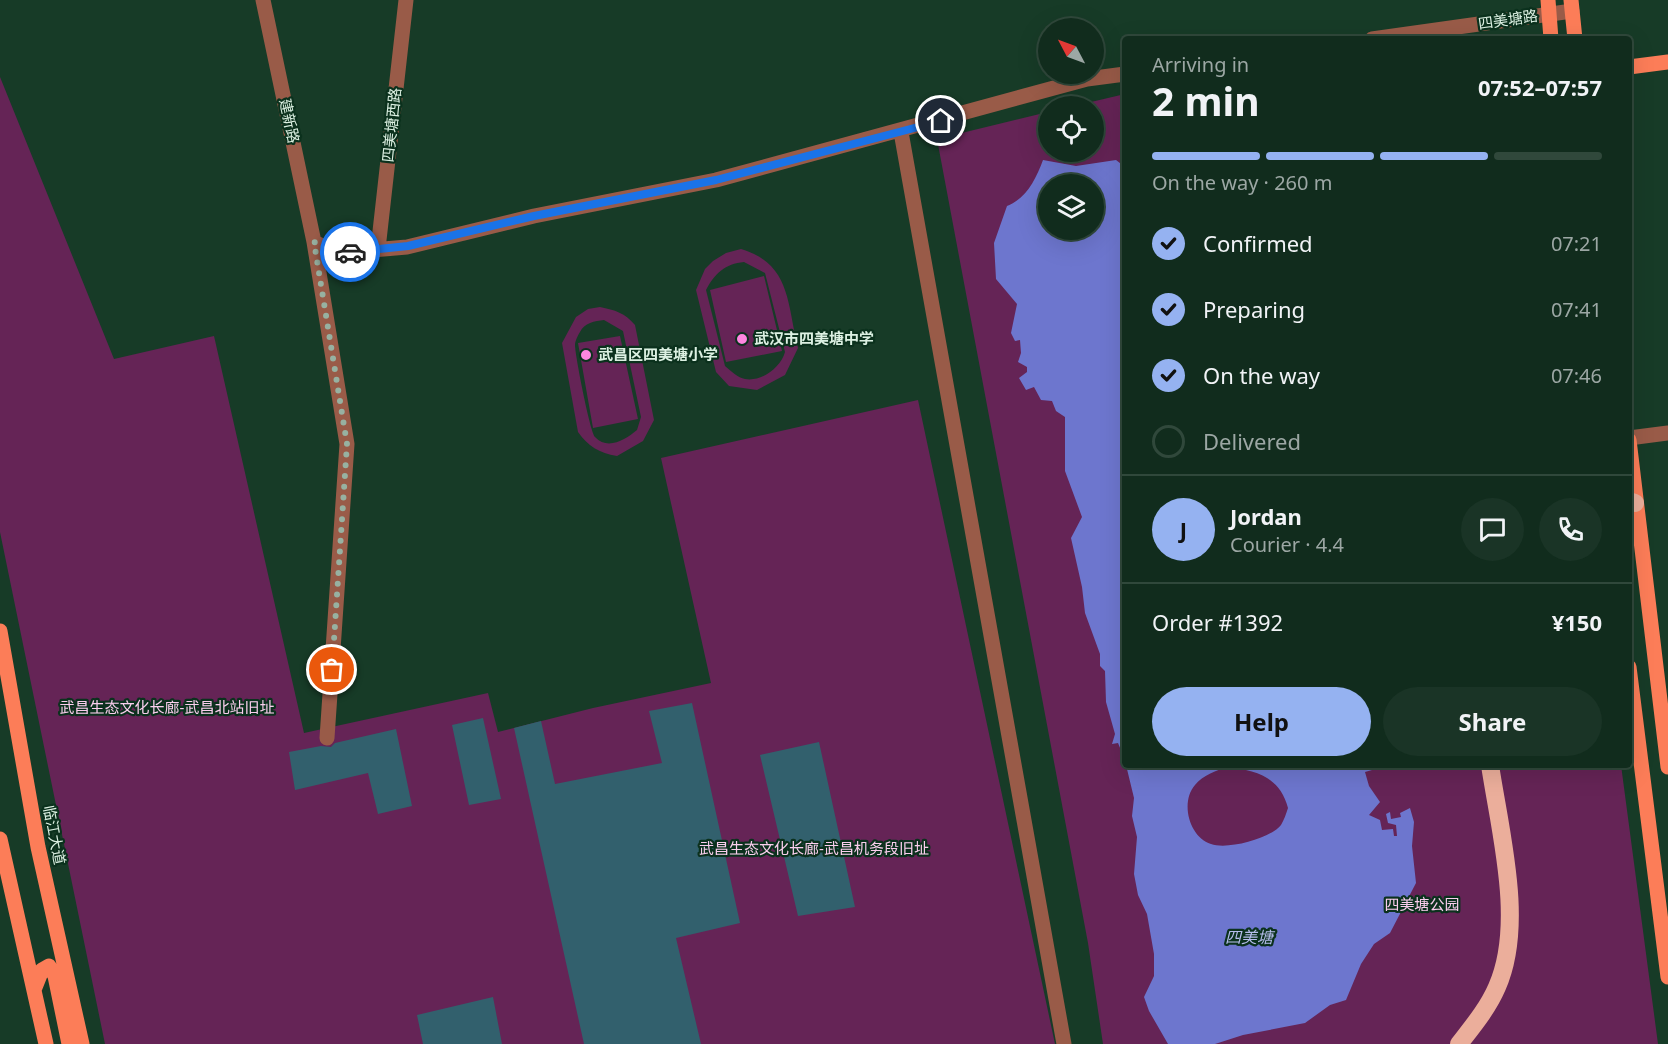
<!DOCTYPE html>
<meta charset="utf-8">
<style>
body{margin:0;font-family:"Noto Sans","Noto Sans SC",sans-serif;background:#1a3426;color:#f1f3f6;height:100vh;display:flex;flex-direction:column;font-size:22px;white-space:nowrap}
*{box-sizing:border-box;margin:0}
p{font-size:20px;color:#9ca7a4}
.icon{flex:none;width:33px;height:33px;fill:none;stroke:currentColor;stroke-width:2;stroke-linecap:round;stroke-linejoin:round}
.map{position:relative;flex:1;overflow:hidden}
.panel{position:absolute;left:1122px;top:36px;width:510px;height:732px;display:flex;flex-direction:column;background:#112c1d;border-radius:6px;box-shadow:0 6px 24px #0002,0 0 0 2px #30483b}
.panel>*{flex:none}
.needle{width:39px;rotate:311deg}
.tools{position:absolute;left:1038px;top:18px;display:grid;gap:12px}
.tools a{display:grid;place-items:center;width:66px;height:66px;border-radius:50%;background:#112c1d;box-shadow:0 6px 24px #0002,0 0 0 2px #30483b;font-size:30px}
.pin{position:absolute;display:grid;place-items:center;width:51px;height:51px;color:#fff;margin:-26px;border:3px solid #fff;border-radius:50%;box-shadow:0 2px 6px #0007}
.courier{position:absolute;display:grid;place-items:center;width:60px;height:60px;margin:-30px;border:4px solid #1a73e8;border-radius:50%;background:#fff;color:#222;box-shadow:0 2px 8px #0007}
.summary em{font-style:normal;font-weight:700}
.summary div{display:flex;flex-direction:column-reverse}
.summary{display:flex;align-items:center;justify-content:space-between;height:102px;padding:0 30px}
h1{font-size:39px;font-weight:700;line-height:45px}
.bar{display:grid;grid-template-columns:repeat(4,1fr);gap:9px 6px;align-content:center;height:72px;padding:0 30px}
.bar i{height:8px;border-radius:4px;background:#30483b}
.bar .active{background:#95b2f1}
.bar p{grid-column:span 4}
.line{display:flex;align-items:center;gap:15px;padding:0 30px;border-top:2px solid #30483b}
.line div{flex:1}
.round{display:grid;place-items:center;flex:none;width:63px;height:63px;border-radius:32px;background:#1a3426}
ol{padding:0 30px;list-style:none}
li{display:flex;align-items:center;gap:18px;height:66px}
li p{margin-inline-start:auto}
li .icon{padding:6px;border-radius:50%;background:#95b2f1;color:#111;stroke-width:4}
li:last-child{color:#9ca7a4}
li i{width:33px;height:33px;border:3px solid #30483b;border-radius:50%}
.primary-button{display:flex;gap:12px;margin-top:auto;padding:12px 30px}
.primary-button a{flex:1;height:69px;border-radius:36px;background:#95b2f1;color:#111;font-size:24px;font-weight:700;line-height:69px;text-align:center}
.primary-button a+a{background:#1a3426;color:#f1f3f6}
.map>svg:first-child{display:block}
.green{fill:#652456;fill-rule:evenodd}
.water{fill:#6d76ce;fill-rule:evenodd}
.building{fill:#32606d}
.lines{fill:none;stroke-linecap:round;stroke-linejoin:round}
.minor{stroke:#995b48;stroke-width:15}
.major{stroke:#fc7d58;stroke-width:15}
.highway{stroke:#ebae9b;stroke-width:18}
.done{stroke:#97b1a1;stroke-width:6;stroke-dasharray:0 10.8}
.route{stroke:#1a73e8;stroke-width:8}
.poi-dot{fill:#fe86e0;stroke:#0b311d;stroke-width:2}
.labels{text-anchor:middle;stroke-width:4.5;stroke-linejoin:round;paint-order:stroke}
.street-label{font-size:15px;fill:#dcf0e2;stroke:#0b311d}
.poi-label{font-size:15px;font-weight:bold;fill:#dcf0e2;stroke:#0b311d;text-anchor:start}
.park-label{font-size:15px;fill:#fbceee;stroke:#0b311d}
.water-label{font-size:16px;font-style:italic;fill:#b5bdeb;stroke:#0b311d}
</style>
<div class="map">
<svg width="1668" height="1044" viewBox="0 0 1668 1044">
<rect width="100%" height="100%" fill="#173b27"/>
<path class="green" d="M0,77L114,359L214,336L304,733L488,693L498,732L593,708L711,683L661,458L918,400L1055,1044H105L0,532Z
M1125,94V765H1621L1658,1044H1103L1088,943L937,139L1048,112V152H1094V106H1074ZM1048,184H1094V230H1048Z
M741,249C791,264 787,304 798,348L785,375L757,390L729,386L716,372L696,290L705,269L713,261L726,253ZM744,262L765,273L785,352C781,367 762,382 745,379C738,378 731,371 725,366L706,290C715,273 725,264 744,262Z
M764,276L782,351L726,362L710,290Z
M600,307C615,310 625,313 635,325L654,420L643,441L617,456C599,453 588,446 578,432L562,343L576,317L588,309ZM604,320L623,331L641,417L637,430C626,439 608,451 595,437C590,431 575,355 575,345C575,341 578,335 580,332C584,323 595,321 604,320Z
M620,336L638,419L593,428L578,343Z"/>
<path class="water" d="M1043,160L1076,166L1116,160L1125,167V760L1118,743L1112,744L1115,734L1106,702L1105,671L1100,666V654L1085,613L1082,587L1071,538L1082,517L1065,471V417L1056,411L1052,401L1041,400L1034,387L1026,390L1019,378L1027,372V367L1018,362L1021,353L1020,340L1015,341L1011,333L1017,304L996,279L994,243L1007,206C1026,199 1036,179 1043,160ZM1048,184H1094V230H1048Z
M1126,765H1372V770L1365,772L1369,786L1380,802L1369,815L1380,820L1382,830L1393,829L1394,836H1397L1396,825L1388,823L1386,814L1390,812L1391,819L1401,817L1400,813L1410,808L1414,822L1412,846L1416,883L1390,933L1374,944L1361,964L1346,1000L1330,1005L1305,1023L1243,1035L1215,1044H1168L1149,1011L1144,997L1154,976V954L1147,914L1138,895L1134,874L1137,837L1132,816L1134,798ZM1227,767C1256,770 1280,777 1288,808C1286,814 1284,820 1281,825C1270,839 1227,850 1211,844C1189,837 1180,802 1195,785C1203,775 1216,771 1227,767Z"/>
<path class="building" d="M692,703L740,923L676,938L701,1044H584L514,728L541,721L555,784L662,763L649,711Z
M483,718L501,799L469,805L452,725Z
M396,729L412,806L378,814L368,773L295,790L289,752L321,746L331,747L335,743Z
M819,742L855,907L798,916L760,755Z
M493,997L502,1044H423L417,1015Z"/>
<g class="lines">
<path class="minor" d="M263,0L314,242L347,444L327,738
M1372,39L1572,11
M901,132L1064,1044
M314,242L337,253L407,247L534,216L716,180L1087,79L1125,74
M378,249L406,0
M1629,438L1668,433"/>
<path class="major" d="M1548,0L1551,39
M1571,0L1575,39
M1629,67L1668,62
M1629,440L1668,767
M0,631L38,847L82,1044
M1629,667L1668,977
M0,839L46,1044
M34,990L42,970L49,966L55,976L69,1044"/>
<path class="highway" d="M1629,501L1635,503
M1459,1044C1473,1026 1488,1008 1497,987C1525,924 1500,832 1490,765"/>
</g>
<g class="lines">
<path class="done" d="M332,670L347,444L314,242L337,253L350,252"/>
<path class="route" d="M350,252L408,246L534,216L716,180L941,121"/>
</g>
<g class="poi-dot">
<circle cx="742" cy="339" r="6"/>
<circle cx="586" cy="355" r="6"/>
</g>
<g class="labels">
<g class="street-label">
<text transform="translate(1508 20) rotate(-8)" y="5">四美塘路</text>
<text transform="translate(289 121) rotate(78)" y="5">建新路</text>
<text transform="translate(392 125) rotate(-84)" y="5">四美塘西路</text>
<text transform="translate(54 835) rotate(79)" y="5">临江大道</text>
</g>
<g class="poi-label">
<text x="754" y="344">武汉市四美塘中学</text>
<text x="598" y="360">武昌区四美塘小学</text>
</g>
<g class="park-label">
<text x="167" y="713">武昌生态文化长廊-武昌北站旧址</text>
<text x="814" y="854">武昌生态文化长廊-武昌机务段旧址</text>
<text x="1422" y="910">四美塘公园</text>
</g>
<g class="water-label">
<text x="1249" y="943">四美塘</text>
</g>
</g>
</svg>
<div class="tools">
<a><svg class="needle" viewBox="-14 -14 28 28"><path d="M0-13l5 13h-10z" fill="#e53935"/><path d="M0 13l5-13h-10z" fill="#9ca7a4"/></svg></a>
<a><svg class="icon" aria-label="locate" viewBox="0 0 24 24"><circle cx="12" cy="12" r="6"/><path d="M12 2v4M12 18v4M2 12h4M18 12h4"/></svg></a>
<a><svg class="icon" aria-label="layers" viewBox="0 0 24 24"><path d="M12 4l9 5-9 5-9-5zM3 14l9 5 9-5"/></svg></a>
</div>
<div class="pin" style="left:332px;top:670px;background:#ea580c"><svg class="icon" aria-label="bag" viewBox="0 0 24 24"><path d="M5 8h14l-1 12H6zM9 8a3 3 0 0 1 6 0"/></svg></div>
<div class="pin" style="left:941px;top:121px;background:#1f2937"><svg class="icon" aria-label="home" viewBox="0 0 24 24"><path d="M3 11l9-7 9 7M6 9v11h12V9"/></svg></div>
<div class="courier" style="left:350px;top:252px"><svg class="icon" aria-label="car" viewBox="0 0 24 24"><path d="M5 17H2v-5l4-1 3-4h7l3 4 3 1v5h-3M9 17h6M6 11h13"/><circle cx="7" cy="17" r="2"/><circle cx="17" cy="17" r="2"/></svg></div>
<section class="panel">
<div class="summary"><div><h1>2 min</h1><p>Arriving in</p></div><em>07:52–07:57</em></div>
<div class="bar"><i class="active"></i><i class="active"></i><i class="active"></i><i></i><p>On the way · 260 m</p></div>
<ol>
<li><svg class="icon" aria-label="check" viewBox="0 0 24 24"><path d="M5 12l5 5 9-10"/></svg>Confirmed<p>07:21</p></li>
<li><svg class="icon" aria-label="check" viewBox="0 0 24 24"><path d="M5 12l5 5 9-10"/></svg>Preparing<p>07:41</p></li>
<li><svg class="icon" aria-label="check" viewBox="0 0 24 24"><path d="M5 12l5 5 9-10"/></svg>On the way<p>07:46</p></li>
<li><i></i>Delivered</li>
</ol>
<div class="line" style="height:108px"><b class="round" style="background:#95b2f1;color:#111">J</b><div><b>Jordan</b><p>Courier · 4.4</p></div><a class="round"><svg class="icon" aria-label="chat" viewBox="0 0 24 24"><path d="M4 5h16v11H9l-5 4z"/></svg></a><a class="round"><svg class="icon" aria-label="phone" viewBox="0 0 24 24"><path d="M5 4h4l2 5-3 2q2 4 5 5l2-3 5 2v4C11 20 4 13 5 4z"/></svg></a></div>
<div class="line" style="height:78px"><div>Order #1392</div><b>¥150</b></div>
<div class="primary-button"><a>Help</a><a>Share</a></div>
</section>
</div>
